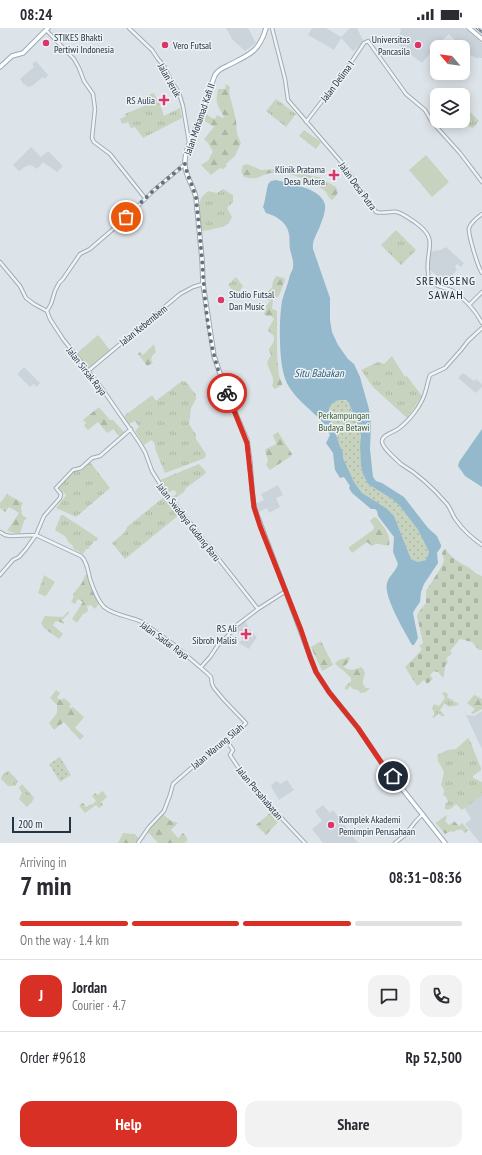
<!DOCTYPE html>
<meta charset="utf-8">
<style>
body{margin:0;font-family:"PT Sans Narrow",sans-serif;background:#f2f2f3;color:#2b2b33;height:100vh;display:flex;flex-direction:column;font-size:15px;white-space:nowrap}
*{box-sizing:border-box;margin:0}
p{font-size:13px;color:#7c7c81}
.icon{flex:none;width:22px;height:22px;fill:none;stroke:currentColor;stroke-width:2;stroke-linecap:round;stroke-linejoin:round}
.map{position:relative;height:815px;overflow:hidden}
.sheet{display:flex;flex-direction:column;background:#fff;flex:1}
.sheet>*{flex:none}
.needle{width:26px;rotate:299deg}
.controls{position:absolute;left:430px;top:12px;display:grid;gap:8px}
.controls a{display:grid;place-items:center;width:40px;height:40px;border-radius:8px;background:#fff;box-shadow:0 2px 10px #0003;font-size:20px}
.scale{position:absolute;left:12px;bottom:10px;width:59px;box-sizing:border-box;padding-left:4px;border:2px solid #253441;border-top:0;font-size:11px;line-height:14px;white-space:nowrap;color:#253441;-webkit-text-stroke:3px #edf2f6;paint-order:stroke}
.pin{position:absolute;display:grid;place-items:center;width:34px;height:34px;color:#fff;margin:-17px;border:2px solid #fff;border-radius:50%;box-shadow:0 1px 4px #0007}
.courier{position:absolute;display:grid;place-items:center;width:40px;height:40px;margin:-20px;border:3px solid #d93025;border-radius:50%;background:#fff;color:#222;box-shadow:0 1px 5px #0007}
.overview em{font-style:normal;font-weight:800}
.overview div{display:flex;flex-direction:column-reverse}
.overview{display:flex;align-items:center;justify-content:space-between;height:68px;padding:0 20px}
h1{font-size:26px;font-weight:800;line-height:30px}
.bar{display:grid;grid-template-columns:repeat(4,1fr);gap:6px 4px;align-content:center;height:48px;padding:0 20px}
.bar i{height:5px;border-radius:3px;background:#e1e1e2}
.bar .active{background:#d93025}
.bar p{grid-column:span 4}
.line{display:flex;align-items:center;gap:10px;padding:0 20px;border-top:1px solid #e1e1e2}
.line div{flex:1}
.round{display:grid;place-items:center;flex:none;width:42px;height:42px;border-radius:12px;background:#f2f2f3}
.button{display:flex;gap:8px;margin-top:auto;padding:8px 20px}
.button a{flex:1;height:46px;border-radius:12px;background:#d93025;color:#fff;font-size:16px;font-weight:800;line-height:46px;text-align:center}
.button a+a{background:#f2f2f3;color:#2b2b33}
.status{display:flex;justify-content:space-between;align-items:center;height:28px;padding:0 20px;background:#fff;direction:ltr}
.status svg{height:11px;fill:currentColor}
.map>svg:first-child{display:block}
.built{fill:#cbd3db}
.grass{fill:url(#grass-tufts)}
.forest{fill:url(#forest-firs)}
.cemetery{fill:url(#cemetery-stones)}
.park{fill:url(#park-dots)}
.pitch{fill:#c7d3be}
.water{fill:#95b9cc;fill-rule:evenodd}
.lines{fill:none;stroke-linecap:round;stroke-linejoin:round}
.minor-casing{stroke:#a2acb3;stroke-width:4.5}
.major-casing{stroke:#9caab5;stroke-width:5.5}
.minor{stroke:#f0f4f7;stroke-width:2.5}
.major{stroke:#fff;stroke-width:3.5}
.rail-casing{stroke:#758694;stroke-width:2.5}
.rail{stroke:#edf2f6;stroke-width:1;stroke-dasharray:3;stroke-linecap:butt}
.done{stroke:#65727c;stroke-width:4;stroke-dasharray:0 7.2}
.route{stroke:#d93025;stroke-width:5}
.poi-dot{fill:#db356a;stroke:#edf2f6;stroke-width:1.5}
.labels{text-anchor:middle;stroke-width:3;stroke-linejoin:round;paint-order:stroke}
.poi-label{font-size:10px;fill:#253441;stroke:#edf2f6;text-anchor:start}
.street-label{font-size:10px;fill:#253441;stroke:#edf2f6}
.park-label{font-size:10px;fill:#415e31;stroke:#edf2f6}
.water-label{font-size:11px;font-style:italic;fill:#2c5b78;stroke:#edf2f6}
.quarter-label{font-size:12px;letter-spacing:1px;fill:#182531;stroke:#edf2f6}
</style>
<div class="status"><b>08:24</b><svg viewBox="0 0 49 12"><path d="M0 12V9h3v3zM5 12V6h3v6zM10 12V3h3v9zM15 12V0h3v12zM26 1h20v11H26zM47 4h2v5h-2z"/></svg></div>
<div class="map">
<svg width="482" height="815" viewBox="0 0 482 815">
<defs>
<pattern id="grass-tufts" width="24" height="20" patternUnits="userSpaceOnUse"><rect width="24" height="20" fill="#c7d3be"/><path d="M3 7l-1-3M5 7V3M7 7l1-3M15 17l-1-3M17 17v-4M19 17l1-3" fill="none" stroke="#abb6a4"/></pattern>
<pattern id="forest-firs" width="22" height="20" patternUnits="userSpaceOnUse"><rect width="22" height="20" fill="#c7d3be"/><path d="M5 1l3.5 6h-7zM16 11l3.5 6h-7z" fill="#abb6a4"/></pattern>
<pattern id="cemetery-stones" width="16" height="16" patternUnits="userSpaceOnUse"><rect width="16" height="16" fill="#c7d3be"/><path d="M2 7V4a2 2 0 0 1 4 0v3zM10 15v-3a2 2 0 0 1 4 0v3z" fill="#abb6a4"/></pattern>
<pattern id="park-dots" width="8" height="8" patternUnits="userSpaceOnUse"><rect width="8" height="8" fill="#c7d3be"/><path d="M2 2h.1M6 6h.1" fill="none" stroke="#abb6a4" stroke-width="1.8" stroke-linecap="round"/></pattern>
</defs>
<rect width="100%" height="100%" fill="#dde4e9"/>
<path class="built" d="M226,0H248L256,15L245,23L232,11Z
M312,0H326L341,9L350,0H357L364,14L353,23L341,10L334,22L308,7Z
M400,0H464L482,15V30H476L470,27L467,29L465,28L463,31V19H453L457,14L449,6L440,14L422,35L396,15L401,2Z
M36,33L48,47L45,51L43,49L32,58L27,59L25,56L24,57L20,51L34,39L32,36Z
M31,119L41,129L48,123L63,138L57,144L43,134L37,141L31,137L26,138L19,143L13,137Z
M446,219L464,235L461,239L457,236L455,239L457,242L445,255L427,239L430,224L438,222L439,223Z
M24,339L40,355L37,359L34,356L30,359L17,346Z
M463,345L474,353L476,351L482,356V359L476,365L458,350Z
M278,457L283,467L276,470L280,479L269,485L267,480L259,484L255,476L264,472L261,466Z
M245,593L251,603L257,609L249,621L239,615L243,611L234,601Z
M482,683V721L466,687L474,688Z
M287,752L294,762L279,772L272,760V759L271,757L277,753L280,756Z
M482,766V815H480L465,796L471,791L464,779Z
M323,777L330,785L333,782L358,815H323L312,801L322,793L315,783Z"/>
<path class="grass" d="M154,65L161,79L164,88L180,80L182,90L143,110L135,99L131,100L128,94L122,96L120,91L126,88L125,86L144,78L142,70Z
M276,71L296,86L286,99L266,83Z
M463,78H464L479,93L473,100L462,95H457L452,93H463Z
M304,102L321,114L316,121L299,108Z
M223,161L233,167V174L227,180L232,189L229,195L223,199C216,199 210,203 202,203C200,194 198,182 200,173C201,169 205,166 208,163L217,165Z
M396,202L416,222L401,237L381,217Z
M236,249L243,258L235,271L230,266L232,262L228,257Z
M392,328L405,349L407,348L422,368L407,390L373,359L361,342L378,334L384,336Z
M182,353L186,354L196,367V371L191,380L189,396L196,407V411L206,426L205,430L165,445L156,423L154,414L151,412L144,417L135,403L139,399L135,393L129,396L124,388L151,368H153L155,372H157Z
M90,434L110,460L76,489L56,480L66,467L58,459L72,443H81Z
M199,436L206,444L205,446L186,460L184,464L174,471L173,469L177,465L174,462L169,464L161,453L160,452Z
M165,468L168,469L180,484L179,487L125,531L112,515L125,504L127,499Z
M61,487H63L98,510L97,513H94L88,521H86L83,526L74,521L72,517L68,514C67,507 60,506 55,502Z
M44,547L55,554L46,568H44L38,565Z
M443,664L447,665L448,667L447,669L459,676L456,678H452L449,679L445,675L440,682L445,688H441L439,685L434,690L432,689L435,686L432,680L434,676L439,678L445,670L442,665Z
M468,710L470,713L481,740V742L473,748V750L482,754V767L462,782L456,776C453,779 450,783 445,781V777L448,773L445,768L443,767C445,762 444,761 441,757L444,744L438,733L437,727L447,722L456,721Z
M9,743L18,753L15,758H8L1,751C1,748 6,743 9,743Z
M22,756L34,770L32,774L27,779L19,771L22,765L19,760Z"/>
<path class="forest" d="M226,56L230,59L229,64L236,92L237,106L241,115L235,128L226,136L227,138L223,141L220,140L211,147L201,137L209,132L210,128L213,124L208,115L204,111L214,99L202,91L206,86L212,90L215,91L217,87L223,90L224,89C217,76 215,76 218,61H225Z
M247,136L261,142L296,140L311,148L319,149L336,159L338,164L336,168L332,172C328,170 328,166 325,163C311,152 289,143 271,145C259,147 259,153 244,149C241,145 241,142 243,137Z
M276,248L284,250L285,252L279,268L273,272L272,281L276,282L277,283V326L279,348L282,355V357L275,361L272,358C276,348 268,342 267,334L271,327L269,321C272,317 277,310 272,306C267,301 270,306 268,301L274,291L271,288H266L264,286L266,281V278L270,273L265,270V268L272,259L273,253Z
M154,316L156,324L152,328L151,332L153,335L147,338L138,326L140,323L143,327Z
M99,379L110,392H113L124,404L119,408L114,401L107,405L98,394L88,402L84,398L86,395L83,392Z
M278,404L292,426L291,428L270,442L266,437L268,432L265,423L266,421L276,416V414L273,408V407Z
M7,466L23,475L21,479L22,487L27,490L24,493L20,506L7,503L19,485L9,479L5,484L0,480V475Z
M374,489L377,490C383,498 391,506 389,517C383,519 379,513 372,518L367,514L352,525L349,521V519L373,502L374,499L370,493Z
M88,546L99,576L95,581L91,577L87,578L88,582L87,584L83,586L77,595L72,591L83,574L78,571L75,576L71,574L74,568L73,566L82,555L85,547Z
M68,583L69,585L62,592L64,594V596L58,593L55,594L53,597L63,606L59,611L44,600L41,595L45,588L63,589Z
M321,613L333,637L322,643L311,619Z
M348,629H350L349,633L344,639C350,643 355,642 361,639L364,642L365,646C363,652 361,655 366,660H370L366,664L360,665L358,662L353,661L350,658L347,662L345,661V659L351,653V650L344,643L335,636C338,630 343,632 348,629Z
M56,662L60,665L57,670L61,672L64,670L71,676L69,679L71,680L73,679L84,689L75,700L84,708L80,712L64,694L54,702L49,695L57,685V677L50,670Z
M474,667L477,668L482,671V681L473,686L471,685L475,681L467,675Z
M103,763L107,769L101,774L103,777L99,780L96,777L85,785L79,778L83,775L86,779L91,776L92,777L96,773L92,768L96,765L97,767Z
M270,785L279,793L266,807L256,797Z
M163,786L171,793L178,795L171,802L178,810L183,805L186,808V809L188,812L185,815H158L147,803Z
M446,787L447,790L445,793L449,797L454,793L459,798L462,795L468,802L465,805L461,801L459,802H457L453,804L451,803L445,806L436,795Z
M123,805L134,806L139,810L136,815H118Z"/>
<path class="cemetery" d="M445,520C451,530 459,534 468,539C474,543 474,545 482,548V622H479L472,614L460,611L450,623L452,625L446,631L448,634L445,638L444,648L443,650L438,644L434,643L430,647L433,651L427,656L424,652L417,658L405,639L417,627L422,621L419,618L423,615L417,588L418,585L426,575V563L442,538L444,532L442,525Z"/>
<path class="park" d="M339,372C343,372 345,372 348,374C354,379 361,402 361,410C361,419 360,429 362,438C363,445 365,450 368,456L392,471L400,478L418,502L429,524L428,527L426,532L418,534L411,531L394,488L382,477L368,470L362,465L354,454L343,430L342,425C339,418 338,411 335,404C330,392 322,378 339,372Z
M60,729L71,747L60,754L49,736Z"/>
<path class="pitch" d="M426,127L449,154L432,169L409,142Z
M98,307L110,322L88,340L76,326Z"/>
<path class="water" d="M276,152C290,156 322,160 325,177C326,183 322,193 320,198C317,206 312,212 313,221L330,270V292L332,304L338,317L348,331L354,336L360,349L369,381L371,398L370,421L373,449L376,453L382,455L404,469L428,500L437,508L441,517V519L437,525L438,535L424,556L421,564L420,574L415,581L413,585L418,610L414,617H412C405,604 383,568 387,555C389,548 396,543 398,536L393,524L394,509L378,488L377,483L375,481H371L352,465L349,460L350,458L344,449L340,450L335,442L333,425L326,415L330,407L325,398V397C311,380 287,367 283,343C279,326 279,291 282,273C284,265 288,256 290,247C291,244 293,242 293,239C294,232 291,227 290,221C289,216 290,211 289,206C287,194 276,188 266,185L263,179L264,176L268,156L271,153ZM339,372H346L349,375L358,397L361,408L360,418L361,437L363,446L368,456L392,471L400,478L418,502L429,524L428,527L426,532L418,534L411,531L394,488L386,480L362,465L354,454L343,430V425C339,418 338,411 335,404C330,392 322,378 339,372Z
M482,401V459L465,448L458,438L459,434Z"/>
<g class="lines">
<defs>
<path id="minor" d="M129,0L152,22L158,31L164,38L171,53L179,65L183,78L189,114
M272,0L285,51L288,72L343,136L376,184C383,186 390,183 397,184C404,186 410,191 416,195C440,212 425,222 428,244C428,247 428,251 430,253C436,260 446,259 453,263C465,271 475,282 482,295
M46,2L74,31L79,40L84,53L93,66L95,81L92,110L94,114L110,126L145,170
M306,94L348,39L364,15L368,13L406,66L425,82L432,94L460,125L482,154
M482,186C478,189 471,194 469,200C468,207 478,239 482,245
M0,234L20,258L26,270L34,276L47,283
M469,277L482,264
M47,283L50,291L63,311L103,362L139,414L145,424L152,443L162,459L258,581
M47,283L51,276L55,263L59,255L63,251L80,226L90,221L105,208L124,192L153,163L185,136
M482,300L468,313L461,322L445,340L430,347C428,352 427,359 425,365C421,378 409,393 398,401C394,404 382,407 382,413C381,419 397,432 401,436C418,446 434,461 447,476C451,481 452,487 456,492C463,502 472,510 482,517
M88,343L180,266L193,259L203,256
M0,504L5,507L10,508L36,507L81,528C87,533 88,543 90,551C93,560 97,572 104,579C115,588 130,588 142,594L173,616L207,645L211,649L212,656L214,660L224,672L246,695L230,710L197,735L173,756L170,767L164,783L149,799L138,815
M0,547L13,532L19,529L26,521L36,507L44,488L60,470L61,466L56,460L73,442L81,440L92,430L100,428L131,401
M201,639L210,629L218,617L225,611L237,597L258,581L286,563
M226,712L233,722L230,727L242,745L273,781L305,815
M395,815L405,807L416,793L423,786"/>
<path id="major" d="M266,0C259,25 248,27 227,38C222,40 218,42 215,47C210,59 207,73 202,85C197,101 183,121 185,138C186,149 194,159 196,170L202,231L203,256L214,328L226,363L247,412L250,434L252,462L254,479L316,644L329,664L358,700L381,734L445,815
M469,0L482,11
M0,39L12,28L23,25L48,0"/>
</defs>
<use href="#minor" class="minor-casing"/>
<use href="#major" class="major-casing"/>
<use href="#minor" class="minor"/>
<use href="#major" class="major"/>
<defs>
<path id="rail" d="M477,0L482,4"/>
</defs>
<use href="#rail" class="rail-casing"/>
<use href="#rail" class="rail"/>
</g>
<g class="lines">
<path class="done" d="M126,189L153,163L185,136C187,148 193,158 196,170C198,190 200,210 202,231C205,276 208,323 227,365"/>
<path class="route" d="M227,365L247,415L254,479L260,498L301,602L310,629L316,644L329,664L358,700L381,734L393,748"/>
</g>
<g class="poi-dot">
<circle cx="46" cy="15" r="4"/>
<circle cx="165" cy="17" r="4"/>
<circle cx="418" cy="17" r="4"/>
<path d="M162 66h4v4h4v4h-4v4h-4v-4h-4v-4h4z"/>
<path d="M332 141h4v4h4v4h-4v4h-4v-4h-4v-4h4z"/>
<circle cx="221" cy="272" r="4"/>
<path d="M244 600h4v4h4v4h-4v4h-4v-4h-4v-4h4z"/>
<circle cx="331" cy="797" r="4"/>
</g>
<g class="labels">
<g class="poi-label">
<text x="54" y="13">STIKES Bhakti<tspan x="54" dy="12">Pertiwi Indonesia</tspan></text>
<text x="410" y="15" text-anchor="end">Universitas<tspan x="410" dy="12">Pancasila</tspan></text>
<text x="173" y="21">Vero Futsal</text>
<text x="155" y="76" text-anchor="end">RS Aulia</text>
<text x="325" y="145" text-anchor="end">Klinik Pratama<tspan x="325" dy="12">Desa Putera</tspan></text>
<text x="229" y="270">Studio Futsal<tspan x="229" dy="12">Dan Music</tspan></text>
<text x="237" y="604" text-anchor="end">RS Ali<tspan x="237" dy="12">Sibroh Malisi</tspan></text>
<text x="339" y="795">Komplek Akademi<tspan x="339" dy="12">Pemimpin Perusahaan</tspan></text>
</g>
<g class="street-label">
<text transform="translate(170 52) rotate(61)" y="4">Jalan Jeruk</text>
<text transform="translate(337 53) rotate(-53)" y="4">Jalan Delima I</text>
<text transform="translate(199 91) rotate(-71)" y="4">Jalan Mohamad Kafi II</text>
<text transform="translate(358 158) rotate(54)" y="4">Jalan Desa Putra</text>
<text transform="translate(143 297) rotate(-39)" y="4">Jalan Kebembem</text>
<text transform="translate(87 343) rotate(52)" y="4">Jalan Sirsak Raya</text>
<text transform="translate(189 494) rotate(52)" y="4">Jalan Swadaya Gudang Baru</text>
<text transform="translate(165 612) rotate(36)" y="4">Jalan Sadar Raya</text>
<text transform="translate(217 718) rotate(-40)" y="4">Jalan Warung Silah</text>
<text transform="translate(260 765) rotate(50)" y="4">Jalan Persahabatan</text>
</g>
<g class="park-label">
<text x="344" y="391">Perkampungan<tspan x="344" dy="12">Budaya Betawi</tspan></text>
</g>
<g class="water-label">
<text x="319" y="349">Situ Babakan</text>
</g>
<g class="quarter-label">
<text x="446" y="257">SRENGSENG<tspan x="446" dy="14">SAWAH</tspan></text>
</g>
</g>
</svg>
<div class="controls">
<a><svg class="needle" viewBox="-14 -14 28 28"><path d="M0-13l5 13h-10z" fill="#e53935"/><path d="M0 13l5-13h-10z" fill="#7c7c81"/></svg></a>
<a><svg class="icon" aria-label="layers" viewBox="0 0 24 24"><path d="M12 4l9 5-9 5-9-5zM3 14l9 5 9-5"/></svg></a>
</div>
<div class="scale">200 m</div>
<div class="pin" style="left:126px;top:189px;background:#ea580c"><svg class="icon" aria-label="bag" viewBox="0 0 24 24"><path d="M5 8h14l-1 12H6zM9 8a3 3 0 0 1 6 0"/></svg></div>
<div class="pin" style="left:393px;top:748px;background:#1f2937"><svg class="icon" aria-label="home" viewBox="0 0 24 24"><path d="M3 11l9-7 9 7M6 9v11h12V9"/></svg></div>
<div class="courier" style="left:227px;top:365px"><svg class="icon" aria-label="bike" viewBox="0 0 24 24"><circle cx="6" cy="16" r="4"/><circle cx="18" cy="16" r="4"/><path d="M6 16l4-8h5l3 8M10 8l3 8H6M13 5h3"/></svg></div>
</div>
<section class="sheet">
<div class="overview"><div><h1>7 min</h1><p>Arriving in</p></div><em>08:31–08:36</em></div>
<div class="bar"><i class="active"></i><i class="active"></i><i class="active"></i><i></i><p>On the way · 1.4 km</p></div>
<div class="line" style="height:72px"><b class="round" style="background:#d93025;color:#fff">J</b><div><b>Jordan</b><p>Courier · 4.7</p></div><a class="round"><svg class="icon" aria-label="chat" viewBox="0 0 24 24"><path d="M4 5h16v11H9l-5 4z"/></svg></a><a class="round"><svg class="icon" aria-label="phone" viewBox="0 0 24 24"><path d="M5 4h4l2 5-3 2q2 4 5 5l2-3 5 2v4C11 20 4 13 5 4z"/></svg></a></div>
<div class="line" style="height:52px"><div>Order #9618</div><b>Rp 52,500</b></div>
<div class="button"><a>Help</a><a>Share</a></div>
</section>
